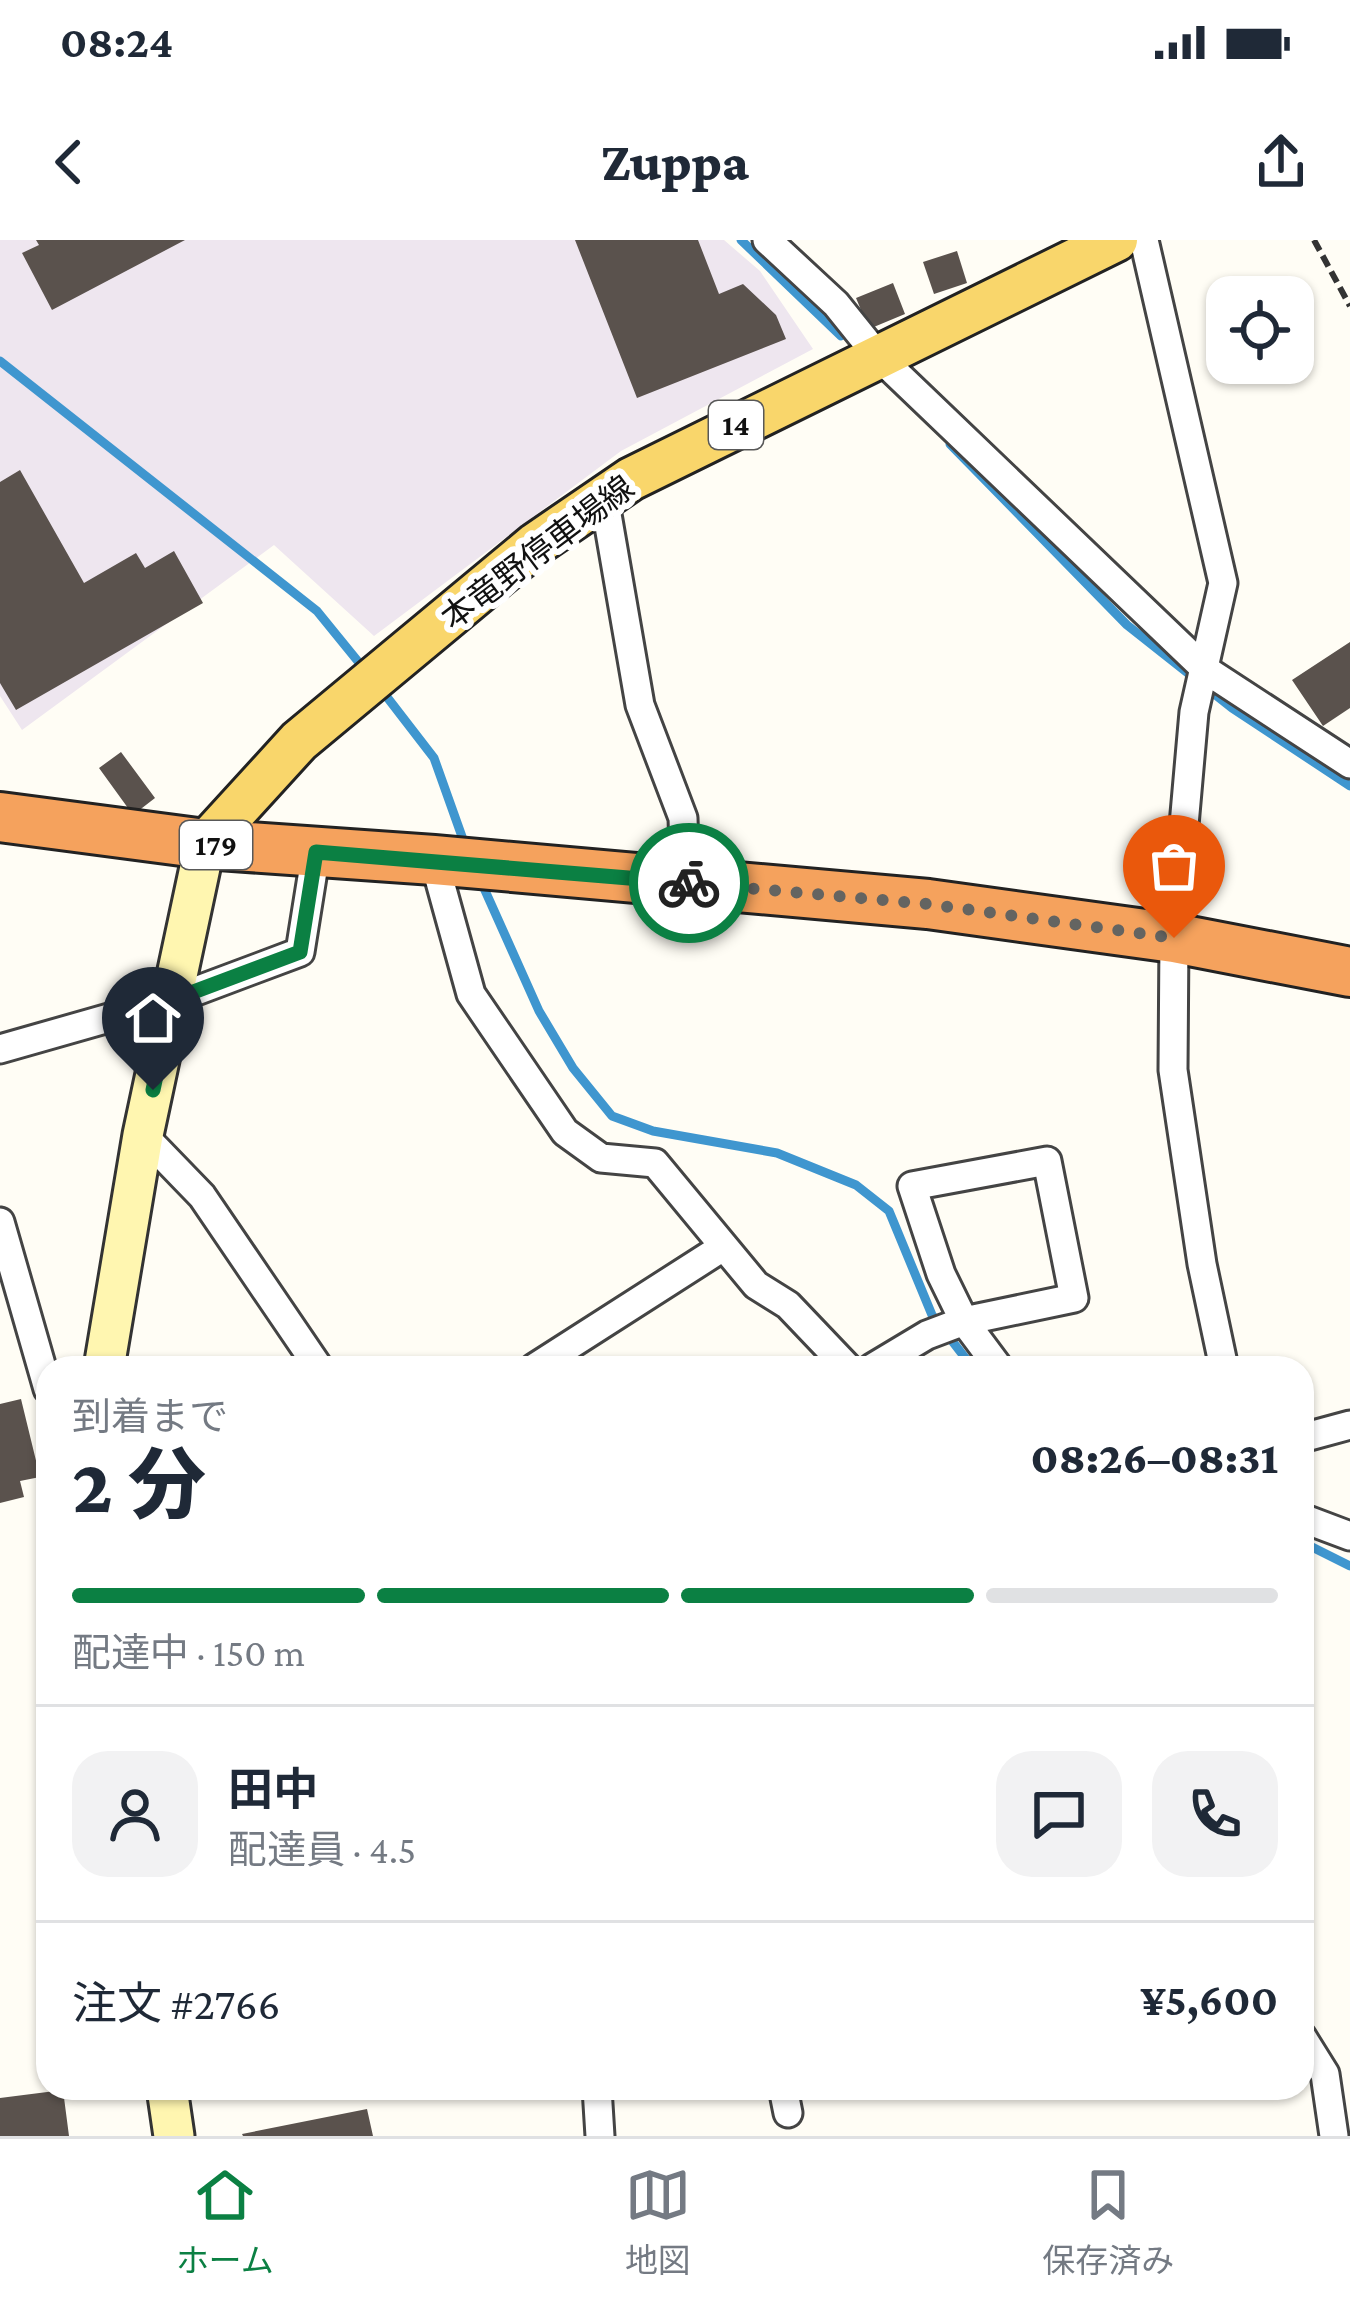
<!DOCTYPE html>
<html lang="ja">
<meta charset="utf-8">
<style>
body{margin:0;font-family:"Crimson Pro","Noto Sans JP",serif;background:#f2f2f3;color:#1f2937;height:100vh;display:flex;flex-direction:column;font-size:45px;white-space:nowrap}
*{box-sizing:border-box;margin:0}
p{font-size:39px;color:#747a83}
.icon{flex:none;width:66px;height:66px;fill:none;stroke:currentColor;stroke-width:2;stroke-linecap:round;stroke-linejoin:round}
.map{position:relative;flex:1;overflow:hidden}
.side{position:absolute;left:36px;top:1116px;width:1278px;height:744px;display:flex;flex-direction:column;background:#fff;border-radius:36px;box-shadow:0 3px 9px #0004}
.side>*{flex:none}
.fabs{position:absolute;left:1206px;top:36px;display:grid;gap:24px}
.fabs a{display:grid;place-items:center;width:108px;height:108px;border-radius:24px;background:#fff;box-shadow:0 3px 9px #0004;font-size:60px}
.pin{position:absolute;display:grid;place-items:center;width:102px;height:102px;color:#fff;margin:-123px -51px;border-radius:50% 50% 50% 0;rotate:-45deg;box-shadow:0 0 12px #0007}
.pin .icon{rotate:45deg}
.courier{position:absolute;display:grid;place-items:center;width:120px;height:120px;margin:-60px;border:9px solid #0b8043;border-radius:50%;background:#fff;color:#222;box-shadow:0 3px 15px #0007}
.head em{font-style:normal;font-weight:800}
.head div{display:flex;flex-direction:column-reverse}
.head{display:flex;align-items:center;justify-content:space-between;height:204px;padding:0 36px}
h1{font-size:78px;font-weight:800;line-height:90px}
.bar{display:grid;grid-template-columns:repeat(4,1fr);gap:18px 12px;align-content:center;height:144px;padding:0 36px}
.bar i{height:15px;border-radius:9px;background:#e0e1e3}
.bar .on{background:#0b8043}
.bar p{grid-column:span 4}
.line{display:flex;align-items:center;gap:30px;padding:0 36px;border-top:3px solid #e0e1e3}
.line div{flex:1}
.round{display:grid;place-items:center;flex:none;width:126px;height:126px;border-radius:36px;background:#f2f2f3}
.status{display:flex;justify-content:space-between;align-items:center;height:84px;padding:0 60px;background:#fff;direction:ltr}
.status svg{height:33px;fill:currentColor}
header{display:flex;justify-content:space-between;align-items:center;height:156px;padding:0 36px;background:#fff;font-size:54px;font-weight:800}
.menu{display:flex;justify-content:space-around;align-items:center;height:168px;border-top:3px solid #e0e1e3;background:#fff;font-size:33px;color:#747a83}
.menu a{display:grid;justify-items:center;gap:6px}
.menu .on{color:#0b8043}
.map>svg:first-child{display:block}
.industrial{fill:#eee6ef}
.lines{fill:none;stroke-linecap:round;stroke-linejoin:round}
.stream{stroke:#3f96cf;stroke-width:9}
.building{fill:#5a524d}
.street-casing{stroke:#444;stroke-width:33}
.secondary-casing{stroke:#333;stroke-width:45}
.primary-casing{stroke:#222;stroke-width:48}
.highway-casing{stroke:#222;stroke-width:54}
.path{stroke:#333;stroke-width:6;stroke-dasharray:12 6;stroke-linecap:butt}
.street{stroke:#fff;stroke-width:27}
.secondary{stroke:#fff6b0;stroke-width:39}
.primary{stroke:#f9d66b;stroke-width:42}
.highway{stroke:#f5a25d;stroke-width:48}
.done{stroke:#646461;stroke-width:12;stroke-dasharray:0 21.6}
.route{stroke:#0b8043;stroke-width:15}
.labels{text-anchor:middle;stroke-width:12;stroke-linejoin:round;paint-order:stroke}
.shield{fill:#fff;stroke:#585858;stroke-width:3}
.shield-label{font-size:30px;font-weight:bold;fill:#111}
.street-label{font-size:33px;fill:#111;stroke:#fff}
</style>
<div class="status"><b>08:24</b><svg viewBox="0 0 49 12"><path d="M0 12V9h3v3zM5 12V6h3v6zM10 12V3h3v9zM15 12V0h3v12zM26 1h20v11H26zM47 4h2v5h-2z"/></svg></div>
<header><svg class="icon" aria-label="back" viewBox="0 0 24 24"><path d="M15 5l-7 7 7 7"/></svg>Zuppa<svg class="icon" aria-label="share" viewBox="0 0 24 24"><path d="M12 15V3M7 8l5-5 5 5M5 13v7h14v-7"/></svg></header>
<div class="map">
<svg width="1350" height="1896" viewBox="0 0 1350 1896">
<rect width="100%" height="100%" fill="#fffdf5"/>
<path class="industrial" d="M0,0H724L760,31L813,109L621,211L374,396L274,305L22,490L0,456Z"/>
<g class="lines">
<path class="stream" d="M741,0L841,96
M0,121L317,371L365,430
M950,204L1127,385L1232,468L1350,546
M380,448L434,518L465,605
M479,637L539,771L573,828L612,876L653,891L777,913L856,945L889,971L932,1075L973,1128
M1302,1302L1350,1326"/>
</g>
<path class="building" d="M36,0H185L52,70L22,13L39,5Z
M575,0H698L719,54L743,44L776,75L786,99L637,158Z
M957,11L967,43L934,54L923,22Z
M893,43L905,74L869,89L856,58Z
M20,230L84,343L136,313L145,328L174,311L203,363L16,470L0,443V242Z
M1350,402V468L1323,486L1292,440Z
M121,512L155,558L133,575L99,528Z
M21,1159L40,1237L20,1241L24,1257L0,1263V1164Z
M63,1850L69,1896H0V1858Z
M367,1869L373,1896H243L242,1894Z"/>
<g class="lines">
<defs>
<path id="street" d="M767,0L836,64L877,115L1206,430L1350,524
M1144,0L1223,343L1194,472L1174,698L1173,830L1202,1024L1224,1128
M604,257L640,465L683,578L685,643
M434,620L471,754L565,892L601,918L655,923L756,1045L788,1065L848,1128
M0,809L172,760L300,712L316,612
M143,895L202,956L319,1128
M0,982L48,1149
M534,1128L723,1007
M872,1128L927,1095L964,1081L1074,1058L1047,921L912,946L941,1034L964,1081L999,1128
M1302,1198L1350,1185
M1302,1278L1350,1296
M1302,1797L1325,1834L1334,1896
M597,1848L600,1896
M783,1848L788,1873"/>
<path id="secondary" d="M104,1128L143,895L205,604
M167,1848L174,1896"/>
<path id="primary" d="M205,604L299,501L536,304L631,239L1116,0"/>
<path id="highway" d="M0,577L205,604L434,620L928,664L1174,698L1350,732"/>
</defs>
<use href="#street" class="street-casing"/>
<use href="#secondary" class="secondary-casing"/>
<use href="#primary" class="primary-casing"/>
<use href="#highway" class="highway-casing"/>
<path class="path" d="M1314,0L1350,66"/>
<use href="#street" class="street"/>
<use href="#secondary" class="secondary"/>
<use href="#primary" class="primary"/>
<use href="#highway" class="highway"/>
</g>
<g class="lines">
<path class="done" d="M689,643L928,664L1174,698"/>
<path class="route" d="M153,850L172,760L300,712L316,612L689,643"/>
</g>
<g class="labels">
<g class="shield">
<rect x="709" y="161" width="54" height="48" rx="9"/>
<rect x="180" y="581" width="72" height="48" rx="9"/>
</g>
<g class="shield-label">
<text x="736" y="195">14</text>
<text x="216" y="615">179</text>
</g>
<g class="street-label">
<text transform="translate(537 312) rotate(-37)" y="12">本竜野停車場線</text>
</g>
</g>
</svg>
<div class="fabs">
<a><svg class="icon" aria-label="locate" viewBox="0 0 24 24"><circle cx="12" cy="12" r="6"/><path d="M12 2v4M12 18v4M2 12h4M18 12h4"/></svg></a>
</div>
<div class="pin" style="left:1174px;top:698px;background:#ea580c"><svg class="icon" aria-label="bag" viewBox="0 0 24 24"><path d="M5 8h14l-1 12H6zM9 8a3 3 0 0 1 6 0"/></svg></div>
<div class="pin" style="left:153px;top:850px;background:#1f2937"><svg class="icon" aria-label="home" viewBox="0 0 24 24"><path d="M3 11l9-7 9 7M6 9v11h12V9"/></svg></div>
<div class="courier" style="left:689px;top:643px"><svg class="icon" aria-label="bike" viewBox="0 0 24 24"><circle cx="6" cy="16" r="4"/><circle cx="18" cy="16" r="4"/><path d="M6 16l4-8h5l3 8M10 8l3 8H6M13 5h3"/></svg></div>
<section class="side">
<div class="head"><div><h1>2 分</h1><p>到着まで</p></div><em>08:26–08:31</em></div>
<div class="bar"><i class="on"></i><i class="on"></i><i class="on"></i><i></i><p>配達中 · 150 m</p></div>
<div class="line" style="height:216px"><a class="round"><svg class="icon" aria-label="person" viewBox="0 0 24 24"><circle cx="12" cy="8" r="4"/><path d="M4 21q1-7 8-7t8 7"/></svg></a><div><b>田中</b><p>配達員 · 4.5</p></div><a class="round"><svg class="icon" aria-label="chat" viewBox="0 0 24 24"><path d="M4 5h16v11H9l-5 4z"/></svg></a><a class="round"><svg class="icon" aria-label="phone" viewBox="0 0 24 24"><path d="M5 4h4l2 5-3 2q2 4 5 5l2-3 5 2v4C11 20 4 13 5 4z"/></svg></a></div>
<div class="line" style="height:156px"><div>注文 #2766</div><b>¥5,600</b></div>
</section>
</div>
<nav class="menu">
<a class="on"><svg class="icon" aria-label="home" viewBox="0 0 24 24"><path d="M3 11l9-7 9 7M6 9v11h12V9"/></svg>ホーム</a>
<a><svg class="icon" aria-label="map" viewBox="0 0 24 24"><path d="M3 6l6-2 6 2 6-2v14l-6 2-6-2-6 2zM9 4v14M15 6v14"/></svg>地図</a>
<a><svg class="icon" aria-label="saved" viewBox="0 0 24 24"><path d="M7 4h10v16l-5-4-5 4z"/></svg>保存済み</a>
</nav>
